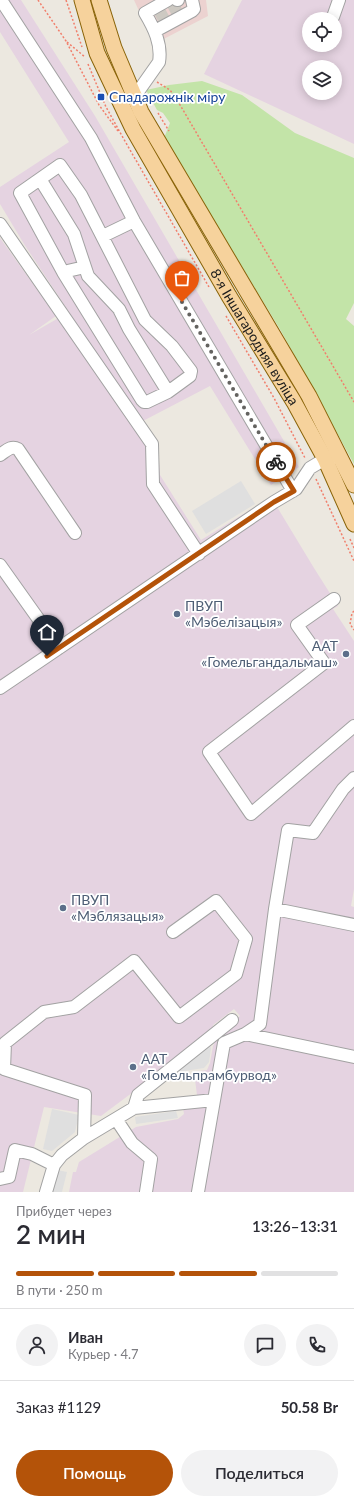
<!DOCTYPE html>
<html lang="ru">
<meta charset="utf-8">
<style>
body{margin:0;font-family:Lato,sans-serif;background:#f2f2f3;color:#2b2b33;height:100vh;display:flex;flex-direction:column;font-size:15px;white-space:nowrap}
*{box-sizing:border-box;margin:0}
p{font-size:13px;color:#7c7c81}
.icon{flex:none;width:22px;height:22px;fill:none;stroke:currentColor;stroke-width:2;stroke-linecap:round;stroke-linejoin:round}
.map{position:relative;height:1192px;overflow:hidden}
.side{display:flex;flex-direction:column;background:#fff;flex:1}
.side>*{flex:none}
.buttons{position:absolute;left:302px;top:12px;display:grid;gap:8px}
.buttons a{display:grid;place-items:center;width:40px;height:40px;border-radius:50%;background:#fff;box-shadow:0 2px 10px #0003;font-size:20px}
.pin{position:absolute;display:grid;place-items:center;width:34px;height:34px;color:#fff;margin:-41px -17px;border-radius:50% 50% 50% 0;rotate:-45deg;box-shadow:0 0 4px #0007}
.pin .icon{rotate:45deg}
.courier{position:absolute;display:grid;place-items:center;width:40px;height:40px;margin:-20px;border:3px solid #b45309;border-radius:50%;background:#fff;color:#222;box-shadow:0 1px 5px #0007}
.summary em{font-style:normal;font-weight:600}
.summary div{display:flex;flex-direction:column-reverse}
.summary{display:flex;align-items:center;justify-content:space-between;height:68px;padding:0 16px}
h1{font-size:26px;font-weight:600;line-height:30px}
.bar{display:grid;grid-template-columns:repeat(4,1fr);gap:6px 4px;align-content:center;height:48px;padding:0 16px}
.bar i{height:5px;border-radius:3px;background:#e1e1e2}
.bar .active{background:#b45309}
.bar p{grid-column:span 4}
.line{display:flex;align-items:center;gap:10px;padding:0 16px;border-top:1px solid #e1e1e2}
.line div{flex:1}
.round{display:grid;place-items:center;flex:none;width:42px;height:42px;border-radius:21px;background:#f2f2f3}
.action{display:flex;gap:8px;margin-top:auto;padding:8px 16px}
.action a{flex:1;height:46px;border-radius:24px;background:#b45309;color:#fff;font-size:16px;font-weight:600;line-height:46px;text-align:center}
.action a+a{background:#f2f2f3;color:#2b2b33}
.map>svg:first-child{display:block}
.commercial{fill:#ecd2d0}
.industrial{fill:#e5d3e1;fill-rule:evenodd}
.grass{fill:#c3e4a8}
.parking{fill:#dfdfdf}
.lines{fill:none;stroke-linecap:round;stroke-linejoin:round}
.minor-tunnel{stroke:#cdc9c2;stroke-width:12;stroke-dasharray:12 6;stroke-linecap:butt}
.minor-casing{stroke:#a2a2a2;stroke-width:14}
.major-casing{stroke:#896308;stroke-width:17}
.path{stroke:#f17f6c;stroke-width:1.5;stroke-dasharray:2 2;stroke-linecap:butt}
.minor{stroke:#fff;stroke-width:12}
.major{stroke:#f6d29c;stroke-width:15}
.done{stroke:#646360;stroke-width:4;stroke-dasharray:0 7.2}
.route{stroke:#b45309;stroke-width:5}
.transit-dot{fill:#1a4fb4;stroke:#fff;stroke-width:1.5}
.service-dot{fill:#5c6f8a;stroke:#fff;stroke-width:1.5}
.labels{text-anchor:middle;stroke-width:3.5;stroke-linejoin:round;paint-order:stroke}
.transit-label{font-size:14px;fill:#164399;stroke:#fff;text-anchor:start}
.street-label{font-size:14px;fill:#1b1b1b;stroke:#fff}
.service-label{font-size:14px;fill:#4e5e75;stroke:#fff;text-anchor:start}
</style>
<div class="map">
<svg width="354" height="1192" viewBox="0 0 354 1192">
<rect width="100%" height="100%" fill="#ece8e0"/>
<path class="commercial" d="M134,0H206L208,16L154,44Z"/>
<path class="industrial" d="M0,0H21L95,116L299,467L271,485L210,386L141,422L158,447L160,475L201,540L271,497L314,568L338,606L333,609L354,641V889L351,906L354,907V1192H69L73,1172H76L79,1162L136,1127L178,1119L184,1114L181,1097L197,1095L194,1072L207,1070L210,1063L213,1046L220,1032L240,1016L234,1009L213,1025L212,1033L101,1116L44,1107L23,1192H0V238L56,316L29,335L69,312L24,244L0,204V187L69,142L0,32Z
M242,0H354V144L204,74ZM309,19H335V45H309ZM309,67H335V93H309Z"/>
<path class="grass" d="M202,81L242,95L295,133L354,158V303L346,319L354,326V464L281,331L164,138L170,123L163,113L157,110L146,90L169,85Z"/>
<path class="parking" d="M241,481L255,504L206,534L192,511Z
M208,1042L211,1048L209,1062L204,1068L178,1072L176,1068Z
M52,1109L79,1115L75,1132L52,1151L43,1149Z
M176,1111L178,1118L136,1124L135,1117Z
M57,1170L67,1172L62,1192H52Z"/>
<g class="lines">
<path class="minor-tunnel" d="M172,3L178,14
M159,10L165,21"/>
<defs>
<path id="minor" d="M1,0L91,138L134,221L293,491
M177,0H178
M333,17L339,0
M155,31L192,11L194,9L192,0
M135,96L159,62C162,44 154,28 145,13L168,0
M60,165L81,195L145,320L172,346L191,371L190,376L168,392L147,402H144L142,400L63,272L20,193Z
M40,179L74,234L88,276L119,309L129,329L168,392
M0,224L152,444L153,484L199,554
M103,236L134,221
M63,272L85,267
M0,455C6,451 11,445 18,449L75,533
M0,565L59,648
M334,599L297,625L324,663L209,752L251,814L354,726
M0,688L274,502L296,489L310,468L325,459L334,457
M275,909L354,925
M245,1034L354,1057
M134,1108L138,1095L232,1020
M116,1119L132,1143L151,1159L146,1192
M84,1138L85,1095L4,1069L5,1043L44,1012L74,1007L134,961L179,1017L236,974L246,939L216,901L173,932
M0,1179L9,1177L15,1150L32,1154L54,1165
M46,1192L54,1165L62,1155L84,1138L134,1108L214,1100
M198,1192L224,1043L245,1034L260,1024L275,909L288,830L313,833L343,789L354,778"/>
<g id="major">
<path id="s1" d="M82,0L97,53L133,129L229,296L294,402L325,459L354,524"/>
<path d="M99,0L114,48L141,112L309,396L354,485"/>
</g>
</defs>
<use href="#minor" class="minor-casing"/>
<use href="#major" class="major-casing"/>
<path class="path" d="M38,0L66,41L99,105L118,131
M66,0L82,47
M67,42L85,57
M88,64L106,107L122,136L209,287
M157,82L170,90L176,98L354,402
M158,113L169,131
M226,316L274,398L305,458
M316,479L354,561
M350,539L354,548
M354,611L352,613L350,624L354,630"/>
<use href="#minor" class="minor"/>
<use href="#major" class="major"/>
</g>
<g class="lines">
<path class="done" d="M182,302L276,462"/>
<path class="route" d="M47,656L274,502L294,491L276,462"/>
</g>
<rect class="transit-dot" x="97" y="93" width="8" height="8" rx="2"/>
<g class="service-dot">
<circle cx="177" cy="614" r="4"/>
<circle cx="346" cy="654" r="4"/>
<circle cx="63" cy="908" r="4"/>
<circle cx="133" cy="1067" r="4"/>
</g>
<g class="labels">
<g class="transit-label">
<text x="109" y="102">Спадарожнік міру</text>
</g>
<g class="street-label">
<text dy="5" stroke="none"><textPath href="#s1" startOffset="380">8-я Іншагародняя вуліца</textPath></text>
</g>
<g class="service-label">
<text x="185" y="611">ПВУП<tspan x="185" dy="16">«Мэбелізацыя»</tspan></text>
<text x="338" y="651" text-anchor="end">ААТ<tspan x="338" dy="16">«Гомельгандальмаш»</tspan></text>
<text x="71" y="905">ПВУП<tspan x="71" dy="16">«Мэблязацыя»</tspan></text>
<text x="141" y="1064">ААТ<tspan x="141" dy="16">«Гомельпрамбурвод»</tspan></text>
</g>
</g>
</svg>
<div class="buttons">
<a><svg class="icon" aria-label="locate" viewBox="0 0 24 24"><circle cx="12" cy="12" r="6"/><path d="M12 2v4M12 18v4M2 12h4M18 12h4"/></svg></a>
<a><svg class="icon" aria-label="layers" viewBox="0 0 24 24"><path d="M12 4l9 5-9 5-9-5zM3 14l9 5 9-5"/></svg></a>
</div>
<div class="pin" style="left:182px;top:302px;background:#ea580c"><svg class="icon" aria-label="bag" viewBox="0 0 24 24"><path d="M5 8h14l-1 12H6zM9 8a3 3 0 0 1 6 0"/></svg></div>
<div class="pin" style="left:47px;top:656px;background:#1f2937"><svg class="icon" aria-label="home" viewBox="0 0 24 24"><path d="M3 11l9-7 9 7M6 9v11h12V9"/></svg></div>
<div class="courier" style="left:276px;top:462px"><svg class="icon" aria-label="bike" viewBox="0 0 24 24"><circle cx="6" cy="16" r="4"/><circle cx="18" cy="16" r="4"/><path d="M6 16l4-8h5l3 8M10 8l3 8H6M13 5h3"/></svg></div>
</div>
<section class="side">
<div class="summary"><div><h1>2 мин</h1><p>Прибудет через</p></div><em>13:26–13:31</em></div>
<div class="bar"><i class="active"></i><i class="active"></i><i class="active"></i><i></i><p>В пути · 250 m</p></div>
<div class="line" style="height:72px"><a class="round"><svg class="icon" aria-label="person" viewBox="0 0 24 24"><circle cx="12" cy="8" r="4"/><path d="M4 21q1-7 8-7t8 7"/></svg></a><div><b>Иван</b><p>Курьер · 4.7</p></div><a class="round"><svg class="icon" aria-label="chat" viewBox="0 0 24 24"><path d="M4 5h16v11H9l-5 4z"/></svg></a><a class="round"><svg class="icon" aria-label="phone" viewBox="0 0 24 24"><path d="M5 4h4l2 5-3 2q2 4 5 5l2-3 5 2v4C11 20 4 13 5 4z"/></svg></a></div>
<div class="line" style="height:52px"><div>Заказ #1129</div><b>50.58 Br</b></div>
<div class="action"><a>Помощь</a><a>Поделиться</a></div>
</section>
